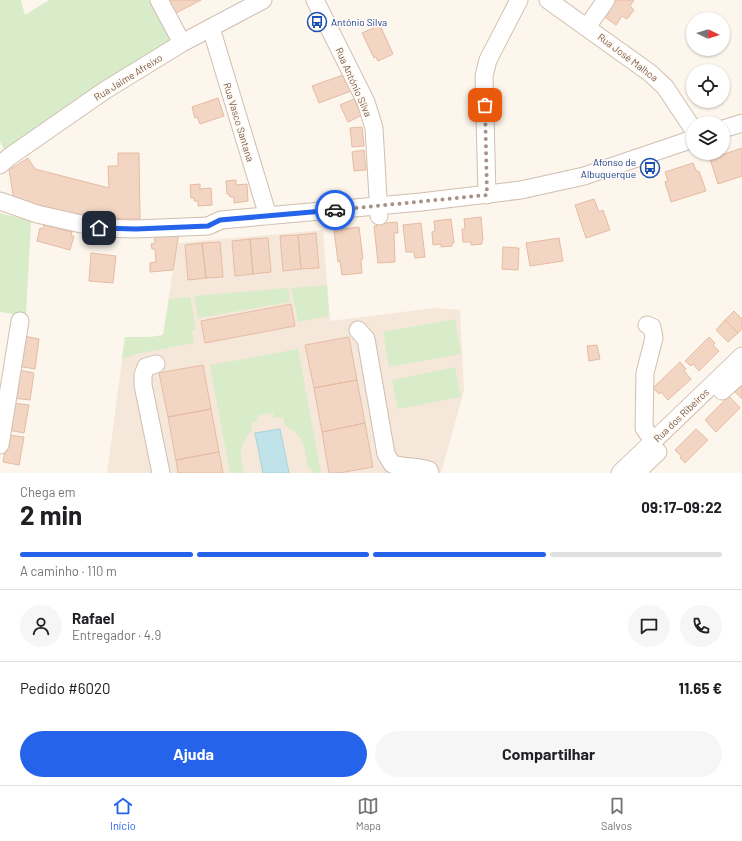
<!DOCTYPE html>
<html lang="pt">
<meta charset="utf-8">
<style>
body{margin:0;font-family:Barlow,sans-serif;background:#f6f6f6;color:#202124;height:100vh;display:flex;flex-direction:column;font-size:15px;white-space:nowrap}
*{box-sizing:border-box;margin:0}
p{font-size:13px;color:#757577}
.icon{flex:none;width:22px;height:22px;fill:none;stroke:currentColor;stroke-width:2;stroke-linecap:round;stroke-linejoin:round}
.map{position:relative;height:473px;overflow:hidden}
.side{display:flex;flex-direction:column;background:#fff;flex:1}
.side>*{flex:none}
.needle{width:26px;rotate:95deg}
.fabs{position:absolute;left:686px;top:12px;display:grid;gap:8px}
.fabs a{display:grid;place-items:center;width:44px;height:44px;border-radius:50%;background:#fff;box-shadow:0 1px 3px #0004;font-size:20px}
.pin{position:absolute;display:grid;place-items:center;width:34px;height:34px;color:#fff;margin:-17px;border-radius:8px;box-shadow:0 2px 6px #0006}
.courier{position:absolute;display:grid;place-items:center;width:40px;height:40px;margin:-20px;border:3px solid #2563eb;border-radius:50%;background:#fff;color:#222;box-shadow:0 1px 5px #0007}
.headline em{font-style:normal;font-weight:700}
.headline div{display:flex;flex-direction:column-reverse}
.headline{display:flex;align-items:center;justify-content:space-between;height:68px;padding:0 20px}
h1{font-size:26px;font-weight:700;line-height:30px}
.bar{display:grid;grid-template-columns:repeat(4,1fr);gap:6px 4px;align-content:center;height:48px;padding:0 20px}
.bar i{height:5px;border-radius:3px;background:#e0e0e0}
.bar .selected{background:#2563eb}
.bar p{grid-column:span 4}
.line{display:flex;align-items:center;gap:10px;padding:0 20px;border-top:1px solid #e0e0e0}
.line div{flex:1}
.round{display:grid;place-items:center;flex:none;width:42px;height:42px;border-radius:21px;background:#f6f6f6}
.button{display:flex;gap:8px;margin-top:auto;padding:8px 20px}
.button a{flex:1;height:46px;border-radius:24px;background:#2563eb;color:#fff;font-size:16px;font-weight:700;line-height:46px;text-align:center}
.button a+a{background:#f6f6f6;color:#202124}
.tab-bar{display:flex;justify-content:space-around;align-items:center;height:56px;border-top:1px solid #e0e0e0;background:#fff;font-size:11px;color:#757577}
.tab-bar a{display:grid;justify-items:center;gap:2px}
.tab-bar .selected{color:#2563eb}
.map>svg:first-child{display:block}
.residential{fill:#f5e8da}
.green{fill:#d8ecc9}
.water{fill:#bfe3e8;stroke:#a5d3da}
.building{fill:#f3d5c3;stroke:#e6bba3}
.lines{fill:none;stroke-linecap:round;stroke-linejoin:round}
.minor-casing{stroke:#d1beb0;stroke-width:19}
.minor{stroke:#fff;stroke-width:17}
.done{stroke:#a89285;stroke-width:4;stroke-dasharray:0 7.2}
.route{stroke:#2563eb;stroke-width:5}
.labels{text-anchor:middle;stroke-width:3;stroke-linejoin:round;paint-order:stroke}
.transit-label{font-size:10px;fill:#164399;stroke:#fffaf3;text-anchor:start}
.street-label{font-size:10px;fill:#7a5c4d;stroke:#fffaf3}
</style>
<div class="map">
<svg width="742" height="473" viewBox="0 0 742 473">
<rect width="100%" height="100%" fill="#fdf6ec"/>
<path class="residential" d="M323,230L330,321L434,308L460,310L464,391L441,473H107L125,337H151L163,335L177,243Z"/>
<path class="green" d="M0,0H21L25,15L49,0H150L172,39L5,151L0,141Z
M0,213L31,221L26,316L0,312Z
M327,285L329,316L298,322L291,288Z
M288,288L290,302L198,318L194,296Z
M190,297L196,329L192,331L194,343L136,354L122,359L125,337H151L163,335L169,299Z
M455,319L461,354L389,367L383,332Z
M298,349L321,473H312L311,468H308C304,449 306,435 285,426L283,417L274,418L273,413L257,416L258,421L251,423L252,430C238,447 240,453 244,473H230L210,365Z
M455,367L461,397L398,409L392,380Z"/>
<path class="water" d="M280,429L289,473H263L255,433Z"/>
<path class="building" d="M167,0H201L174,14Z
M614,0H634L630,6L634,10L627,19L622,16L616,25L602,15Z
M380,25L393,54L378,61L376,57L374,58L362,33Z
M343,75L351,91L319,103L312,86Z
M218,98L224,116L200,124L197,117L195,118L192,107Z
M354,99L362,115L348,122L340,105Z
M362,127L364,146L352,147L350,128Z
M742,148V176L718,184L710,159Z
M364,150L366,170L354,171L352,152Z
M118,153H139L140,219H91L14,200L9,170L28,158L35,169L109,188L108,166H118Z
M693,163L697,172L699,171L706,191L671,202L665,182L668,181L665,172Z
M236,180V185L247,184L248,201L234,203V197H230L229,194H227L226,181Z
M200,184V189L211,188L212,205L198,206V201H194V198H191L190,185Z
M594,199L599,212L603,210L610,230L586,238L575,205Z
M481,217L483,240L482,241V244L471,245V242H463L462,229H465L464,219Z
M451,219L454,243H452V246L441,247V244L433,245L432,232L435,231L434,221Z
M397,222L398,233H394L395,262L378,263L374,226H377V224Z
M421,223L425,257L415,258L414,252H406L403,225Z
M44,225L72,232L71,236H74L70,250L37,241L40,228L43,229Z
M359,227L363,259H361L362,273L342,275L340,261L338,262L334,230Z
M179,232L173,270L150,272V263L156,262L155,249H152L151,244L155,243L154,235Z
M316,233L319,268L301,269L298,235Z
M298,235L301,269L283,271L280,236Z
M268,238L271,272L253,274L250,239Z
M559,238L563,261L530,266L526,243Z
M250,239L253,274L235,276L232,241Z
M220,242L223,277L206,278L202,243Z
M202,243L206,278L188,280L185,245Z
M503,247L519,248L518,270L502,269Z
M91,253L116,256L113,283L89,281Z
M291,304L295,326L205,343L201,321Z
M734,311L742,319V329L738,333L725,320Z
M725,320L738,333L728,342L716,330Z
M23,336L39,339L35,369L18,366Z
M349,337L357,380L314,388L305,345Z
M709,337L715,343L713,345L719,351L699,371L693,364L691,366L685,361Z
M597,345L600,359L589,361L587,346Z
M680,362L686,369L684,371L691,379L668,400L661,392L659,394L653,388Z
M203,365L211,409L168,417L159,373Z
M18,370L34,373L30,400L13,398Z
M357,380L365,423L322,432L314,388Z
M742,385V399L735,392Z
M729,396L740,408L716,432L705,420Z
M13,403L29,405L24,433L8,430Z
M211,409L219,452L176,460L168,417Z
M365,423L373,467L339,473H329L322,432Z
M696,429L708,440L685,463L680,458L681,456L675,450Z
M8,435L24,437L19,465L3,462Z
M219,452L223,473H178L176,460Z"/>
<g class="lines">
<defs>
<path id="minor" d="M159,0L182,43
M315,0L366,102L374,128L379,216
M548,0L650,73L665,87L693,129
M587,27L606,0
M211,28L268,216
M723,129L742,123
M0,165L9,157L104,91L182,43L263,0
M487,195L484,76L488,60L519,0
M0,201L37,214L99,228L136,229L208,226L221,220L421,202L521,190L584,176L693,139
M647,325L652,327L654,338L645,373L644,428L653,441
M358,330L366,339L386,454L392,464C406,468 416,466 429,470L430,473
M156,364L146,367L143,375V385L161,473
M722,391L742,373
M0,445L20,321
M620,473L742,356
M641,473L642,467L658,452"/>
</defs>
<use href="#minor" class="minor-casing"/>
<use href="#minor" class="minor"/>
</g>
<g class="lines">
<path class="done" d="M335,210L487,195L485,105"/>
<path class="route" d="M99,228L136,229L208,226L220,220L335,210"/>
</g>
<defs>
<symbol id="bus-ring" viewBox="-11 -11 22 22"><circle r="9.5" fill="#fffaf3" stroke="#1a4fb4" stroke-width="1.5"/><path d="M-5-6H5V4H4V6H2V4H-2V6H-4V4H-5ZM-3.5-4V0h7V-4ZM-3.5 1.2v1.5H-2V1.2ZM2 1.2v1.5H3.5V1.2Z" fill="#1a4fb4"/></symbol>
</defs>
<g fill-rule="evenodd">
<use href="#bus-ring" x="306" y="11" width="22" height="22"/>
<use href="#bus-ring" x="639" y="157" width="22" height="22"/>
</g>
<g class="labels">
<g class="transit-label">
<text x="331" y="26">António Silva</text>
<text x="636" y="166" text-anchor="end">Afonso de<tspan x="636" dy="12">Albuquerque</tspan></text>
</g>
<g class="street-label">
<text transform="translate(628 57) rotate(37)" y="4">Rua José Malhoa</text>
<text transform="translate(128 77) rotate(-32)" y="4">Rua Jaime Afreixo</text>
<text transform="translate(354 82) rotate(66)" y="4">Rua António Silva</text>
<text transform="translate(239 122) rotate(73)" y="4">Rua Vasco Santana</text>
<text transform="translate(681 415) rotate(-44)" y="4">Rua dos Ribeiros</text>
</g>
</g>
</svg>
<div class="fabs">
<a><svg class="needle" viewBox="-14 -14 28 28"><path d="M0-13l5 13h-10z" fill="#e53935"/><path d="M0 13l5-13h-10z" fill="#757577"/></svg></a>
<a><svg class="icon" aria-label="locate" viewBox="0 0 24 24"><circle cx="12" cy="12" r="6"/><path d="M12 2v4M12 18v4M2 12h4M18 12h4"/></svg></a>
<a><svg class="icon" aria-label="layers" viewBox="0 0 24 24"><path d="M12 4l9 5-9 5-9-5zM3 14l9 5 9-5"/></svg></a>
</div>
<div class="pin" style="left:485px;top:105px;background:#ea580c"><svg class="icon" aria-label="bag" viewBox="0 0 24 24"><path d="M5 8h14l-1 12H6zM9 8a3 3 0 0 1 6 0"/></svg></div>
<div class="pin" style="left:99px;top:228px;background:#1f2937"><svg class="icon" aria-label="home" viewBox="0 0 24 24"><path d="M3 11l9-7 9 7M6 9v11h12V9"/></svg></div>
<div class="courier" style="left:335px;top:210px"><svg class="icon" aria-label="car" viewBox="0 0 24 24"><path d="M5 17H2v-5l4-1 3-4h7l3 4 3 1v5h-3M9 17h6M6 11h13"/><circle cx="7" cy="17" r="2"/><circle cx="17" cy="17" r="2"/></svg></div>
</div>
<section class="side">
<div class="headline"><div><h1>2 min</h1><p>Chega em</p></div><em>09:17–09:22</em></div>
<div class="bar"><i class="selected"></i><i class="selected"></i><i class="selected"></i><i></i><p>A caminho · 110 m</p></div>
<div class="line" style="height:72px"><a class="round"><svg class="icon" aria-label="person" viewBox="0 0 24 24"><circle cx="12" cy="8" r="4"/><path d="M4 21q1-7 8-7t8 7"/></svg></a><div><b>Rafael</b><p>Entregador · 4.9</p></div><a class="round"><svg class="icon" aria-label="chat" viewBox="0 0 24 24"><path d="M4 5h16v11H9l-5 4z"/></svg></a><a class="round"><svg class="icon" aria-label="phone" viewBox="0 0 24 24"><path d="M5 4h4l2 5-3 2q2 4 5 5l2-3 5 2v4C11 20 4 13 5 4z"/></svg></a></div>
<div class="line" style="height:52px"><div>Pedido #6020</div><b>11.65 €</b></div>
<div class="button"><a>Ajuda</a><a>Compartilhar</a></div>
</section>
<nav class="tab-bar">
<a class="selected"><svg class="icon" aria-label="home" viewBox="0 0 24 24"><path d="M3 11l9-7 9 7M6 9v11h12V9"/></svg>Início</a>
<a><svg class="icon" aria-label="map" viewBox="0 0 24 24"><path d="M3 6l6-2 6 2 6-2v14l-6 2-6-2-6 2zM9 4v14M15 6v14"/></svg>Mapa</a>
<a><svg class="icon" aria-label="saved" viewBox="0 0 24 24"><path d="M7 4h10v16l-5-4-5 4z"/></svg>Salvos</a>
</nav>
